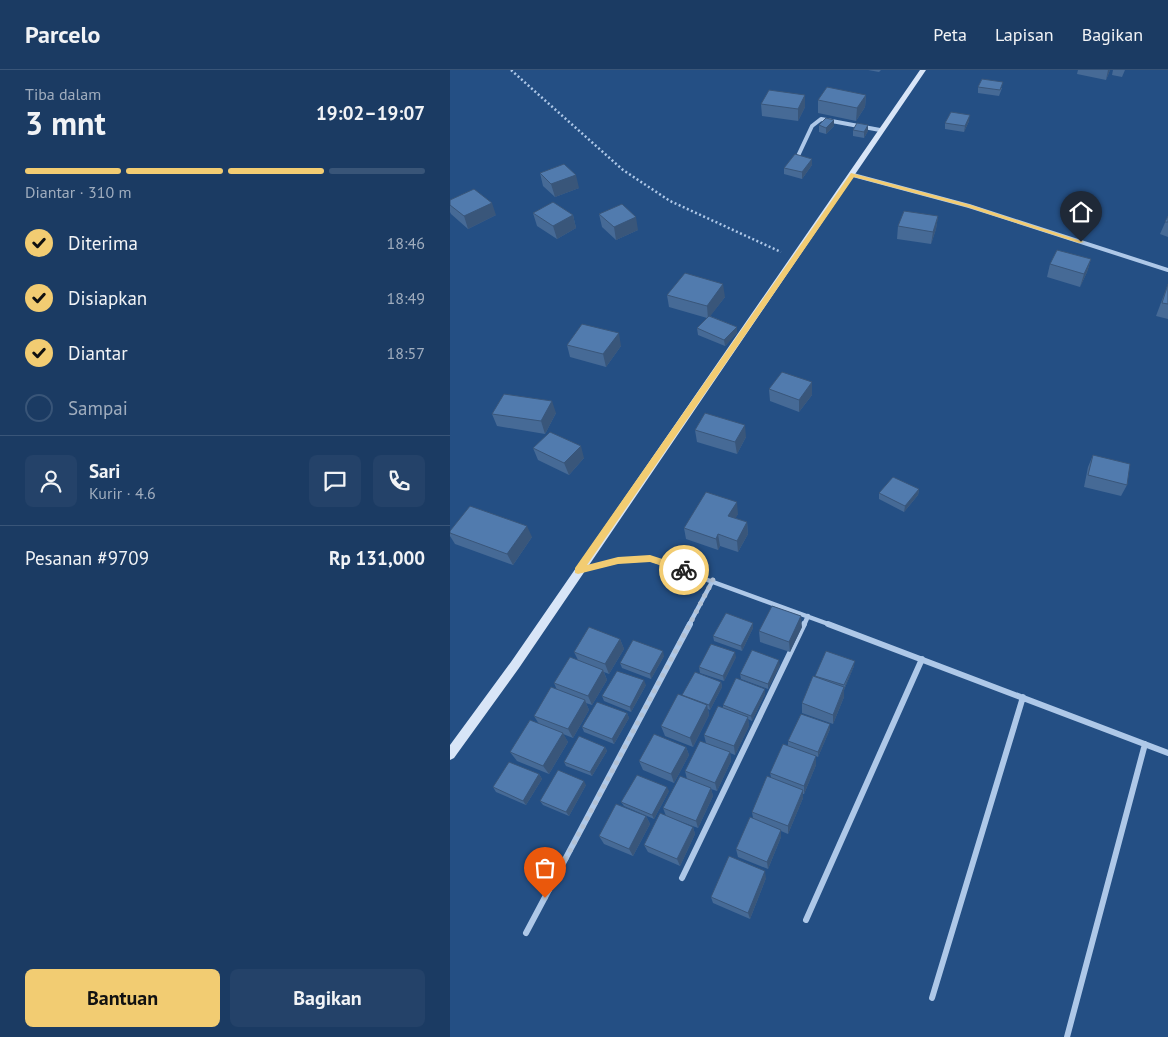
<!DOCTYPE html>
<html lang="id">
<meta charset="utf-8">
<style>
body{margin:0;font-family:"PT Sans",sans-serif;background:#244269;color:#f1f3f6;height:100vh;display:flex;flex-direction:column;font-size:19px;white-space:nowrap}
*{box-sizing:border-box;margin:0}
p{font-size:16px;color:#a0adbe}
.icon{flex:none;width:28px;height:28px;fill:none;stroke:currentColor;stroke-width:2;stroke-linecap:round;stroke-linejoin:round}
.map{position:relative;flex:1;overflow:hidden}
.drawer{display:flex;flex-direction:column;background:#1b3b63;width:450px}
.drawer>*{flex:none}
.pin{position:absolute;display:grid;place-items:center;width:42px;height:42px;color:#fff;margin:-51px -21px;border-radius:50% 50% 50% 0;rotate:-45deg;box-shadow:0 0 5px #0007}
.pin .icon{rotate:45deg}
.courier{position:absolute;display:grid;place-items:center;width:50px;height:50px;margin:-25px;border:4px solid #f2cc72;border-radius:50%;background:#fff;color:#222;box-shadow:0 1px 6px #0007}
.head em{font-style:normal;font-weight:600}
.head div{display:flex;flex-direction:column-reverse}
.head{display:flex;align-items:center;justify-content:space-between;height:85px;padding:0 25px}
h1{font-size:32px;font-weight:600;line-height:38px}
.bar{display:grid;grid-template-columns:repeat(4,1fr);gap:8px 5px;align-content:center;height:60px;padding:0 25px}
.bar i{height:6px;border-radius:4px;background:#395578}
.bar .selected{background:#f2cc72}
.bar p{grid-column:span 4}
.line{display:flex;align-items:center;gap:12px;padding:0 25px;border-top:1px solid #395578}
.line div{flex:1}
.round{display:grid;place-items:center;flex:none;width:52px;height:52px;border-radius:8px;background:#244269}
ol{padding:0 25px;list-style:none}
li{display:flex;align-items:center;gap:15px;height:55px}
li p{margin-inline-start:auto}
li .icon{padding:5px;border-radius:50%;background:#f2cc72;color:#111;stroke-width:4}
li:last-child{color:#a0adbe}
li i{width:28px;height:28px;border:2px solid #395578;border-radius:50%}
.action{display:flex;gap:10px;margin-top:auto;padding:10px 25px}
.action a{flex:1;height:58px;border-radius:8px;background:#f2cc72;color:#111;font-size:20px;font-weight:600;line-height:58px;text-align:center}
.action a+a{background:#244269;color:#f1f3f6}
header{display:flex;align-items:center;gap:30px;box-sizing:border-box;height:70px;padding:0 25px;background:#1b3b63;border-bottom:1px solid #395578}
header strong{font-size:24px}
nav{display:flex;gap:28px;margin-inline-start:auto;font-size:18px}
main{display:flex;flex:1;min-height:0}
.map>svg:first-child{display:block}
.lines{fill:none;stroke-linecap:round;stroke-linejoin:round}
.path{stroke:#aec8e8;stroke-width:2.5;stroke-dasharray:2 2.5;stroke-linecap:butt}
.street-far2{stroke:#aec8e8;stroke-width:4}
.street-far1{stroke:#aec8e8;stroke-width:4.5}
.street{stroke:#aec8e8;stroke-width:6}
.secondary{fill:#d8e5f7;fill-rule:evenodd}
.wall{fill:#466a96}
.shaded-wall{fill:#39567a}
.building{fill:#517bae;stroke:#39567a}
.route{fill:#f2cc72}
.done{stroke:#b2c1d4;stroke-width:5;stroke-dasharray:0 9}
</style>
<header>
<strong>Parcelo</strong>
<nav><a>Peta</a><a>Lapisan</a><a>Bagikan</a></nav>
</header>
<main>
<section class="drawer">
<div class="head"><div><h1>3 mnt</h1><p>Tiba dalam</p></div><em>19:02–19:07</em></div>
<div class="bar"><i class="selected"></i><i class="selected"></i><i class="selected"></i><i></i><p>Diantar · 310 m</p></div>
<ol>
<li><svg class="icon" aria-label="check" viewBox="0 0 24 24"><path d="M5 12l5 5 9-10"/></svg>Diterima<p>18:46</p></li>
<li><svg class="icon" aria-label="check" viewBox="0 0 24 24"><path d="M5 12l5 5 9-10"/></svg>Disiapkan<p>18:49</p></li>
<li><svg class="icon" aria-label="check" viewBox="0 0 24 24"><path d="M5 12l5 5 9-10"/></svg>Diantar<p>18:57</p></li>
<li><i></i>Sampai</li>
</ol>
<div class="line" style="height:90px"><a class="round"><svg class="icon" aria-label="person" viewBox="0 0 24 24"><circle cx="12" cy="8" r="4"/><path d="M4 21q1-7 8-7t8 7"/></svg></a><div><b>Sari</b><p>Kurir · 4.6</p></div><a class="round"><svg class="icon" aria-label="chat" viewBox="0 0 24 24"><path d="M4 5h16v11H9l-5 4z"/></svg></a><a class="round"><svg class="icon" aria-label="phone" viewBox="0 0 24 24"><path d="M5 4h4l2 5-3 2q2 4 5 5l2-3 5 2v4C11 20 4 13 5 4z"/></svg></a></div>
<div class="line" style="height:65px"><div>Pesanan #9709</div><b>Rp 131,000</b></div>
<div class="action"><a>Bantuan</a><a>Bagikan</a></div>
</section>
<div class="map">
<svg width="718" height="967" viewBox="0 0 718 967">
<rect width="100%" height="100%" fill="#244f84"/>
<g class="lines">
<path class="path" d="M61,0L173,100L220,131L331,182"/>
<path class="street-far2" d="M347,88L362,56L371,49L430,60
M403,105L519,136L718,200"/>
<path class="street-far1" d="M131,500L168,491L200,489L381,555
M239,555L263,510
M354,555L358,546"/>
<path class="street" d="M378,554L718,683
M232,808L354,554
M356,850L472,589
M76,863L240,554
M482,928L573,627
M617,967L695,674"/>
<path class="secondary" d="M470,0H476L69,598L4,688L0,690V675L61,592Z"/>
</g>
<path class="wall" d="M418,0H431L429,2Z
M628,0H660L656,10L627,4Z
M663,0H675L672,7L662,5Z
M528,17L552,18L549,26L528,23Z
M416,25L415,37L406,51L368,43V30Z
M311,34L355,37L348,51L312,46Z
M519,51L514,62L495,59V53Z
M369,55L384,56L376,64L369,62Z
M403,60L418,61L414,68L403,66Z
M362,95L352,109L334,104V98Z
M90,103L129,118L105,127L93,116Z
M0,130L46,145L18,159L1,144L0,142Z
M83,143L123,145L126,158L107,169L87,156Z
M149,144L188,160L166,170L152,157Z
M488,146L486,159L481,174L447,169L448,156Z
M718,146V167L710,164Z
M641,189L637,202L630,217L597,207L600,194Z
M718,214V249L706,246Z
M217,225L275,227L260,246L287,257V263L275,276L248,265L247,258L257,248L219,237Z
M117,275L171,276L156,297L120,287Z
M362,312V325L349,342L320,331L319,319Z
M106,343L95,364L47,356L42,344Z
M245,360L296,367L287,384L247,372Z
M83,378L134,388L119,405L88,390Z
M643,385L677,415L671,426L634,417L638,397Z
M469,419L468,425L454,442L429,429V423Z
M288,444L285,448L297,452L298,464L288,482L270,476L268,480L236,469L234,458Z
M0,461L82,467L63,495L5,474L0,466Z
M352,557L340,582L310,572L309,561Z
M303,558L292,581L264,571L263,566Z
M170,569L174,579L159,604L154,602L157,610L142,635L136,633L139,640L123,668L113,664L118,672L99,704L67,691L60,682L89,654L84,646L107,620L104,613L128,590L124,582Z
M214,586L201,609L172,598L170,593Z
M286,587L274,611L250,603L249,597Z
M330,595L318,619L291,609L290,604Z
M404,596L394,620V627L383,654L352,643V633L365,607V606Z
M271,612L272,617L260,640L258,639L259,645L243,677L215,666L211,656L232,626Z
M196,615L181,642L154,631L152,626Z
M315,619V624L302,651L298,649L299,656L285,685L280,683L281,691L267,721L261,719L263,726L248,758L216,746L213,738L237,709L235,701L256,673L254,665L273,638V635Z
M177,643L179,648L164,674L134,662L132,657Z
M380,654V659L368,687L366,686V695L354,724H353V728L338,764L331,761V767L318,799L288,787L286,779L303,748L302,742L321,707L320,703L338,675V671Z
M155,677L157,681L142,706L116,696L114,692Z
M236,677L239,685L224,713L193,700L189,691Z
M89,704L92,709L76,735L46,722L43,717Z
M136,715L119,746L93,735L90,731Z
M219,721L204,749L174,736L171,732Z
M196,746L200,754L183,786L154,774L149,766Z
M243,757L245,764L230,796L198,782L194,775Z
M316,808L300,849L263,833L261,827Z"/>
<path class="shaded-wall" d="M658,0H660L656,10Z
M355,25V37L348,51V39Z
M416,25L415,37L406,51L407,38Z
M520,45L519,51L514,62L515,56Z
M384,50V56L376,64V58Z
M418,55V61L414,68V62Z
M362,89V95L352,109V102Z
M126,105L129,118L105,127L101,114Z
M42,133L46,145L18,159L14,146Z
M123,145L126,158L107,169L103,156Z
M488,146L486,159L481,174L483,162Z
M186,147L188,160L166,170L164,157Z
M641,189L637,202L630,217L634,204Z
M273,214L275,227L258,249L257,236Z
M287,257V263L275,276L274,270Z
M169,263L171,276L156,297L153,284Z
M362,312V325L349,342V330Z
M102,331L106,343L95,364L91,351Z
M295,355L296,367L287,384L285,372Z
M131,376L134,388L119,405L114,393Z
M469,419L468,425L454,442L455,436Z
M287,432L288,444L280,458L278,446Z
M297,452L298,464L288,482L287,471Z
M77,456L82,467L63,495L57,484Z
M268,464L270,476L268,480L266,469Z
M351,546L352,557L340,582L339,572Z
M303,553V558L292,581L291,576Z
M170,569L174,579L159,604L155,594Z
M213,581L214,586L201,609L200,604Z
M285,582L286,587L274,611L273,606Z
M329,590L330,595L318,619V614Z
M405,591L404,596L394,620V627L383,654V645Z
M153,600L157,610L142,635L138,626Z
M194,610L196,615L181,642L180,637Z
M271,612L272,617L260,640L259,635Z
M315,619V624L302,651L301,646Z
M135,630L139,640L123,668L118,659Z
M257,635L259,645L243,677L240,668Z
M177,643L179,648L164,674L162,669Z
M298,647L299,656L285,685L284,676Z
M380,654V659L368,687V682Z
M113,663L118,672L99,704L93,696Z
M155,677L157,681L142,706L140,702Z
M236,677L239,685L224,713L221,704Z
M280,682L281,691L267,721L265,713Z
M366,686V695L354,724V716Z
M89,704L92,709L76,735L73,731Z
M134,711L136,715L119,746L116,742Z
M217,717L219,721L204,749L202,745Z
M261,718L263,726L248,758L246,751Z
M353,720V728L338,764V756Z
M196,746L200,754L183,786L179,779Z
M243,757L245,764L230,796L227,789Z
M331,760V767L318,799L317,792Z
M315,801L316,808L300,849L298,843Z"/>
<path class="building" d="M532,9L553,12L550,20L528,17Z
M377,17L416,25L407,38L368,30Z
M319,20L355,25L348,39L311,34Z
M501,42L520,45L515,56L495,53Z
M376,48L384,50L376,58L369,55Z
M407,53L418,55L414,62L403,60Z
M345,84L362,89L352,102L334,98Z
M114,94L126,105L101,114L90,103Z
M24,119L42,133L14,146L0,135V130Z
M103,132L123,145L103,156L83,143Z
M172,134L186,147L164,157L149,144Z
M454,141L488,146L483,162L448,156Z
M718,146V152H715Z
M607,180L641,189L634,204L600,194Z
M235,203L273,214L257,236L217,225Z
M718,214V234L712,233Z
M259,246L287,257L274,270L247,258Z
M132,254L169,263L153,284L117,275Z
M332,302L362,312L349,330L319,319Z
M54,324L102,331L91,351L42,344Z
M255,343L295,355L285,372L245,360Z
M100,362L131,376L114,393L83,378Z
M643,385L680,394L677,415L638,405Z
M443,407L469,419L455,436L429,423Z
M256,422L287,432L278,446L297,452L287,471L268,464L266,469L234,458Z
M20,436L77,456L57,484L0,463V461Z
M322,536L351,546L339,572L309,561Z
M276,543L303,553L291,576L263,566Z
M139,557L170,569L155,594L124,582Z
M183,570L213,581L200,604L170,593Z
M261,574L285,582L273,606L249,597Z
M302,580L329,590L318,614L290,604Z
M376,581L405,591L394,615L365,606Z
M120,587L153,600L138,626L104,613Z
M167,601L194,610L180,637L152,626Z
M245,602L271,612L259,635L232,625Z
M363,606L394,617L383,645L352,633Z
M286,608L315,619L301,646L273,635Z
M101,617L135,630L118,659L84,646Z
M228,624L257,635L240,668L211,656Z
M147,632L177,643L162,669L132,657Z
M268,636L298,647L284,676L254,665Z
M351,644L380,654L368,682L338,671Z
M80,650L113,663L93,696L60,682Z
M204,664L236,677L221,704L189,691Z
M129,666L155,677L140,702L114,692Z
M250,671L280,682L265,713L235,701Z
M333,674L366,686L354,716L320,703Z
M59,692L89,704L73,731L43,717Z
M108,700L134,711L116,742L90,731Z
M187,705L217,717L202,745L171,732Z
M230,706L261,718L246,751L213,738Z
M317,706L353,720L338,756L302,742Z
M166,734L196,746L179,779L149,766Z
M210,743L243,757L227,789L194,775Z
M300,747L331,760L317,792L286,779Z
M279,786L315,801L298,843L261,827Z"/>
<path class="route" d="M401,103L521,135L634,172L629,173L517,137L404,107L137,495L168,487L200,485L237,497V502L234,503L200,492L168,494L128,504L125,503V498Z"/>
<g class="lines">
<path class="done" d="M95,828L263,510L234,500"/>
</g>
</svg>
<div class="pin" style="left:95px;top:828px;background:#ea580c"><svg class="icon" aria-label="bag" viewBox="0 0 24 24"><path d="M5 8h14l-1 12H6zM9 8a3 3 0 0 1 6 0"/></svg></div>
<div class="pin" style="left:631px;top:172px;background:#1f2937"><svg class="icon" aria-label="home" viewBox="0 0 24 24"><path d="M3 11l9-7 9 7M6 9v11h12V9"/></svg></div>
<div class="courier" style="left:234px;top:500px"><svg class="icon" aria-label="bike" viewBox="0 0 24 24"><circle cx="6" cy="16" r="4"/><circle cx="18" cy="16" r="4"/><path d="M6 16l4-8h5l3 8M10 8l3 8H6M13 5h3"/></svg></div>
</div>
</main>
